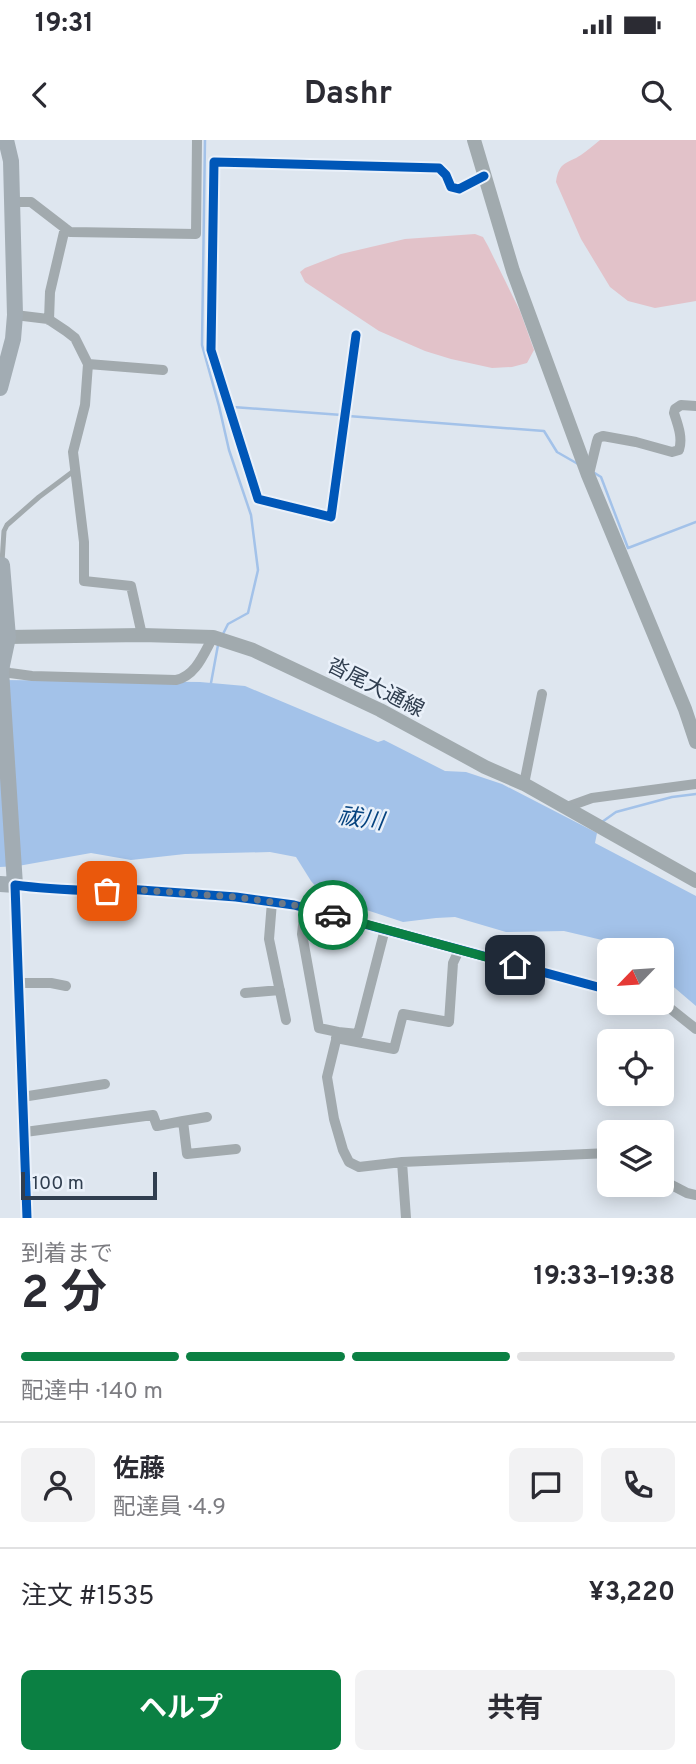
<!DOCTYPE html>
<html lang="ja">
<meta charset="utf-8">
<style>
body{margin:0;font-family:Overpass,"Noto Sans JP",sans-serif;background:#f2f2f3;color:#2b2b33;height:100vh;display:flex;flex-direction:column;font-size:26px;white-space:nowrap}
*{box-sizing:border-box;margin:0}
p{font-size:23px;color:#7c7c81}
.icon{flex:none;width:38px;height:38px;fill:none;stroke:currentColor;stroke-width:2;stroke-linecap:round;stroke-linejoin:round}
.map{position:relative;height:1078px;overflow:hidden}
.side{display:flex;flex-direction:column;background:#fff;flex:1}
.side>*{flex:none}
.needle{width:46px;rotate:245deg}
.buttons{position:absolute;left:597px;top:798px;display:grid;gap:14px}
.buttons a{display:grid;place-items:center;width:77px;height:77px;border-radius:10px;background:#fff;box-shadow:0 4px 18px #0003;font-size:35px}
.scale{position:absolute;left:21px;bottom:18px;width:136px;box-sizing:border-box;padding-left:7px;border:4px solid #303e4f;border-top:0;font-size:19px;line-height:24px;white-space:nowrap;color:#303e4f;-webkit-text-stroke:5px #eaf1fa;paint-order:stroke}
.pin{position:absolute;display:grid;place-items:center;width:60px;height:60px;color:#fff;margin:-30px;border-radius:14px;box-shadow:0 4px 10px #0006}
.courier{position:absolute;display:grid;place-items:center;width:70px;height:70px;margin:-35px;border:5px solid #0b8043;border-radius:50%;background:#fff;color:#222;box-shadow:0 2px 9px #0007}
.summary em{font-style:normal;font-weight:700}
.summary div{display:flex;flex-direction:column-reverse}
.summary{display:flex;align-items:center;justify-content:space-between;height:119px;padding:0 21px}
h1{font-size:46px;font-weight:700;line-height:52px}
.bar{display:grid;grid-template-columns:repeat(4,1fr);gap:10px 7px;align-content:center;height:84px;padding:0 21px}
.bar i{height:9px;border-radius:5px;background:#e1e1e2}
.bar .active{background:#0b8043}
.bar p{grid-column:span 4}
.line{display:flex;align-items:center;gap:18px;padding:0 21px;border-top:2px solid #e1e1e2}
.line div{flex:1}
.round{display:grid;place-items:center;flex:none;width:74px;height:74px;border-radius:10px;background:#f2f2f3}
.action{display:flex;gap:14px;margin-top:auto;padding:14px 21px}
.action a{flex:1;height:80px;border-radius:10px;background:#0b8043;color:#fff;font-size:28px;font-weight:700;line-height:80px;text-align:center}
.action a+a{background:#f2f2f3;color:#2b2b33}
.status{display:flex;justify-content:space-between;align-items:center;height:49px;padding:0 35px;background:#fff;direction:ltr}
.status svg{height:19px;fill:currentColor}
header{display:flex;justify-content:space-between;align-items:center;height:91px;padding:0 21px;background:#fff;font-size:32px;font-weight:700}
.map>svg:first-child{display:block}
.green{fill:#e2c2c9}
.water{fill:#a3c2e9}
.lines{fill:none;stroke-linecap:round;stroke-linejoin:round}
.stream{stroke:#a3c2e9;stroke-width:2.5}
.lane{stroke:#a2aaae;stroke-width:5}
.street{stroke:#a2aaae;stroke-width:10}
.secondary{stroke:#a1aaae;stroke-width:14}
.primary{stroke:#a2acb3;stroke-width:16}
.cycleway-casing{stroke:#eaf1fa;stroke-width:13}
.cycleway{stroke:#0057b8;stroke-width:9}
.done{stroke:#6d7987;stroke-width:7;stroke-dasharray:0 12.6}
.route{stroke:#0b8043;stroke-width:9}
.labels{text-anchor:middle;stroke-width:5;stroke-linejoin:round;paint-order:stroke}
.street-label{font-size:21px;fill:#303e4f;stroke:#eaf1fa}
.water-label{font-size:23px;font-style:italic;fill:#06437f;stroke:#eaf1fa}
</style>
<div class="status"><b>19:31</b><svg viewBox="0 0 49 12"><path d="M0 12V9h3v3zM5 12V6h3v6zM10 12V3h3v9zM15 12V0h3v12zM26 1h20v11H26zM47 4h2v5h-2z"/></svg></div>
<header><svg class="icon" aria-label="back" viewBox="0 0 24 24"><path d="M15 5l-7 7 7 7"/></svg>Dashr<svg class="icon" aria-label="search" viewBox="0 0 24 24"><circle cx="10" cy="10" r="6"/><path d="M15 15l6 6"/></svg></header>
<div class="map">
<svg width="696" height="1078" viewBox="0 0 696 1078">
<rect width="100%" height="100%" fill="#dee6ef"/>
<path class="green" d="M600,0H696V161L655,168L628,161L610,147L581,99L556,42C559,21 567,24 581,15C588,10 594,5 600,0Z
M475,94L483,97L488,106L520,171L534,210L527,223L512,227L492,228L451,219L425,211L379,191L305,142L300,132L305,128L341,114L405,99Z"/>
<path class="water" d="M0,540L200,542L245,546L378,602L384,600L445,631L466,632L502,644L597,693L595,703L696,756V866L662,837V810H621L602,800L564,791L506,792L455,777L436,778L403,782L324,756L311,741L296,717L270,712L185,714L131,720L91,713L18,726L0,727Z"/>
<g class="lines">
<path class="stream" d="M205,0L202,205L219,266L229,310L251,375L258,430L248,473L228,484L222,496
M233,267L342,275
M348,276L544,291L557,312L578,324
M593,332L601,337L628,408L696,382
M211,543L218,505
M602,682L616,672L672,657L696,654"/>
<path class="lane" d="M2,422L4,391L7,385L39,357L75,330"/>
<path class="street" d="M13,62H31L70,92L196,94L197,0
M15,175L48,179L66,191L75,198L88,224L85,265L73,312L84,402V441L131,446L142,495
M49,180L50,152L65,88
M356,195L331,377L258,359L211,210L214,22L439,28L446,35L451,47L459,49L484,36
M88,224L163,230
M589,334L597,301L598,298L603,296L636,302L672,312L679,310C683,298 678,285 674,273L675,269L681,265L696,266
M1,530L10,533L32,536L176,540C196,536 204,513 213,497
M524,644L542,554
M567,667L592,658L696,644
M272,762L269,799L286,880
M305,768L302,794L319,888L338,892
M385,789L358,894L338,892L327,937L334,979L343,1010L349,1022L359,1027L402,1022L609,1013
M19,843H51L66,846
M245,853L280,850
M662,862L696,889
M336,898L394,909L403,874L449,882L453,823L459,810
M22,957L105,944
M183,981L207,977
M25,992L153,975L157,986L183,981L187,1014L236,1009
M402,1022L406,1078
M662,1040L687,1053L696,1055
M27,1078L15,745C43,749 71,750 99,751C109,751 118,752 127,749L236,757L294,765L609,850"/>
<path class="secondary" d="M474,0L513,131L588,335L685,569L696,602
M8,497L142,495L213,497L253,510L380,570L485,627L524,644L696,741"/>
<path class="primary" d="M0,248L13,199L15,175L11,21L6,0
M0,425H2L8,497L1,530L15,745L0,744"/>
<defs>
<path id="cycleway" d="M356,195L331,377L258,359L211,210L214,22L439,28L446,35L451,47L459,49L484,36
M27,1078L15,745C43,749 71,750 99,751C109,751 118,752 127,749L236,757L294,765L609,850"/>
</defs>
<use href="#cycleway" class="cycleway-casing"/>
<use href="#cycleway" class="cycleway"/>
</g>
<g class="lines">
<path class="done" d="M107,751H122L127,749L236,757L294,765L333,775"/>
<path class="route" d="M333,775L515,825"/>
</g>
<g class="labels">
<g class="street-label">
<text transform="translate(376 547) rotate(27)" y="7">沓尾大通線</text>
</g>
<g class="water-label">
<text transform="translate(361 678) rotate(8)" y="8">祓川</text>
</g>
</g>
</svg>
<div class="buttons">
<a><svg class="needle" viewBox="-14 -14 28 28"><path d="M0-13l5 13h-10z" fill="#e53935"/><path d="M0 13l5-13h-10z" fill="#7c7c81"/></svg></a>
<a><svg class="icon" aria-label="locate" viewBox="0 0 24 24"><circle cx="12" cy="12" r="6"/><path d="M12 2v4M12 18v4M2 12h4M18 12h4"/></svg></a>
<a><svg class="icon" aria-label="layers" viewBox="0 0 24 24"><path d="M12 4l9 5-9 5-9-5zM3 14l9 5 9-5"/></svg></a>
</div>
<div class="scale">100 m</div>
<div class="pin" style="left:107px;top:751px;background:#ea580c"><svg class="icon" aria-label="bag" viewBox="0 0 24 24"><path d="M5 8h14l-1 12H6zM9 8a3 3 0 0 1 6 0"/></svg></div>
<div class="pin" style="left:515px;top:825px;background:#1f2937"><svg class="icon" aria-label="home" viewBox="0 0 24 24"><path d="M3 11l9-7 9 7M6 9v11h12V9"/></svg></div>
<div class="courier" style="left:333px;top:775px"><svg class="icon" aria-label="car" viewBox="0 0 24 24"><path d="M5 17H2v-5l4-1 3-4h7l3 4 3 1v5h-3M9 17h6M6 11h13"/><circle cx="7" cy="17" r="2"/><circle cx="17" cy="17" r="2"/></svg></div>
</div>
<section class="side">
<div class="summary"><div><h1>2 分</h1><p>到着まで</p></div><em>19:33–19:38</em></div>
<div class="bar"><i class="active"></i><i class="active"></i><i class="active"></i><i></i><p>配達中 · 140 m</p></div>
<div class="line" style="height:126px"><a class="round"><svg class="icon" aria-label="person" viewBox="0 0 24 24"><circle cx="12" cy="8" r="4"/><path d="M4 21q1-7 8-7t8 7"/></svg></a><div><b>佐藤</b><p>配達員 · 4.9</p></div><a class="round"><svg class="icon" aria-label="chat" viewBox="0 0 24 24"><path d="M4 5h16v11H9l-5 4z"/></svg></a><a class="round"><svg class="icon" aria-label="phone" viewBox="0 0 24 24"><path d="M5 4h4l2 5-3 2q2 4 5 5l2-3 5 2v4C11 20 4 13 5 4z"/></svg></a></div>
<div class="line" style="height:91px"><div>注文 #1535</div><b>¥3,220</b></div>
<div class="action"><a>ヘルプ</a><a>共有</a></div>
</section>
